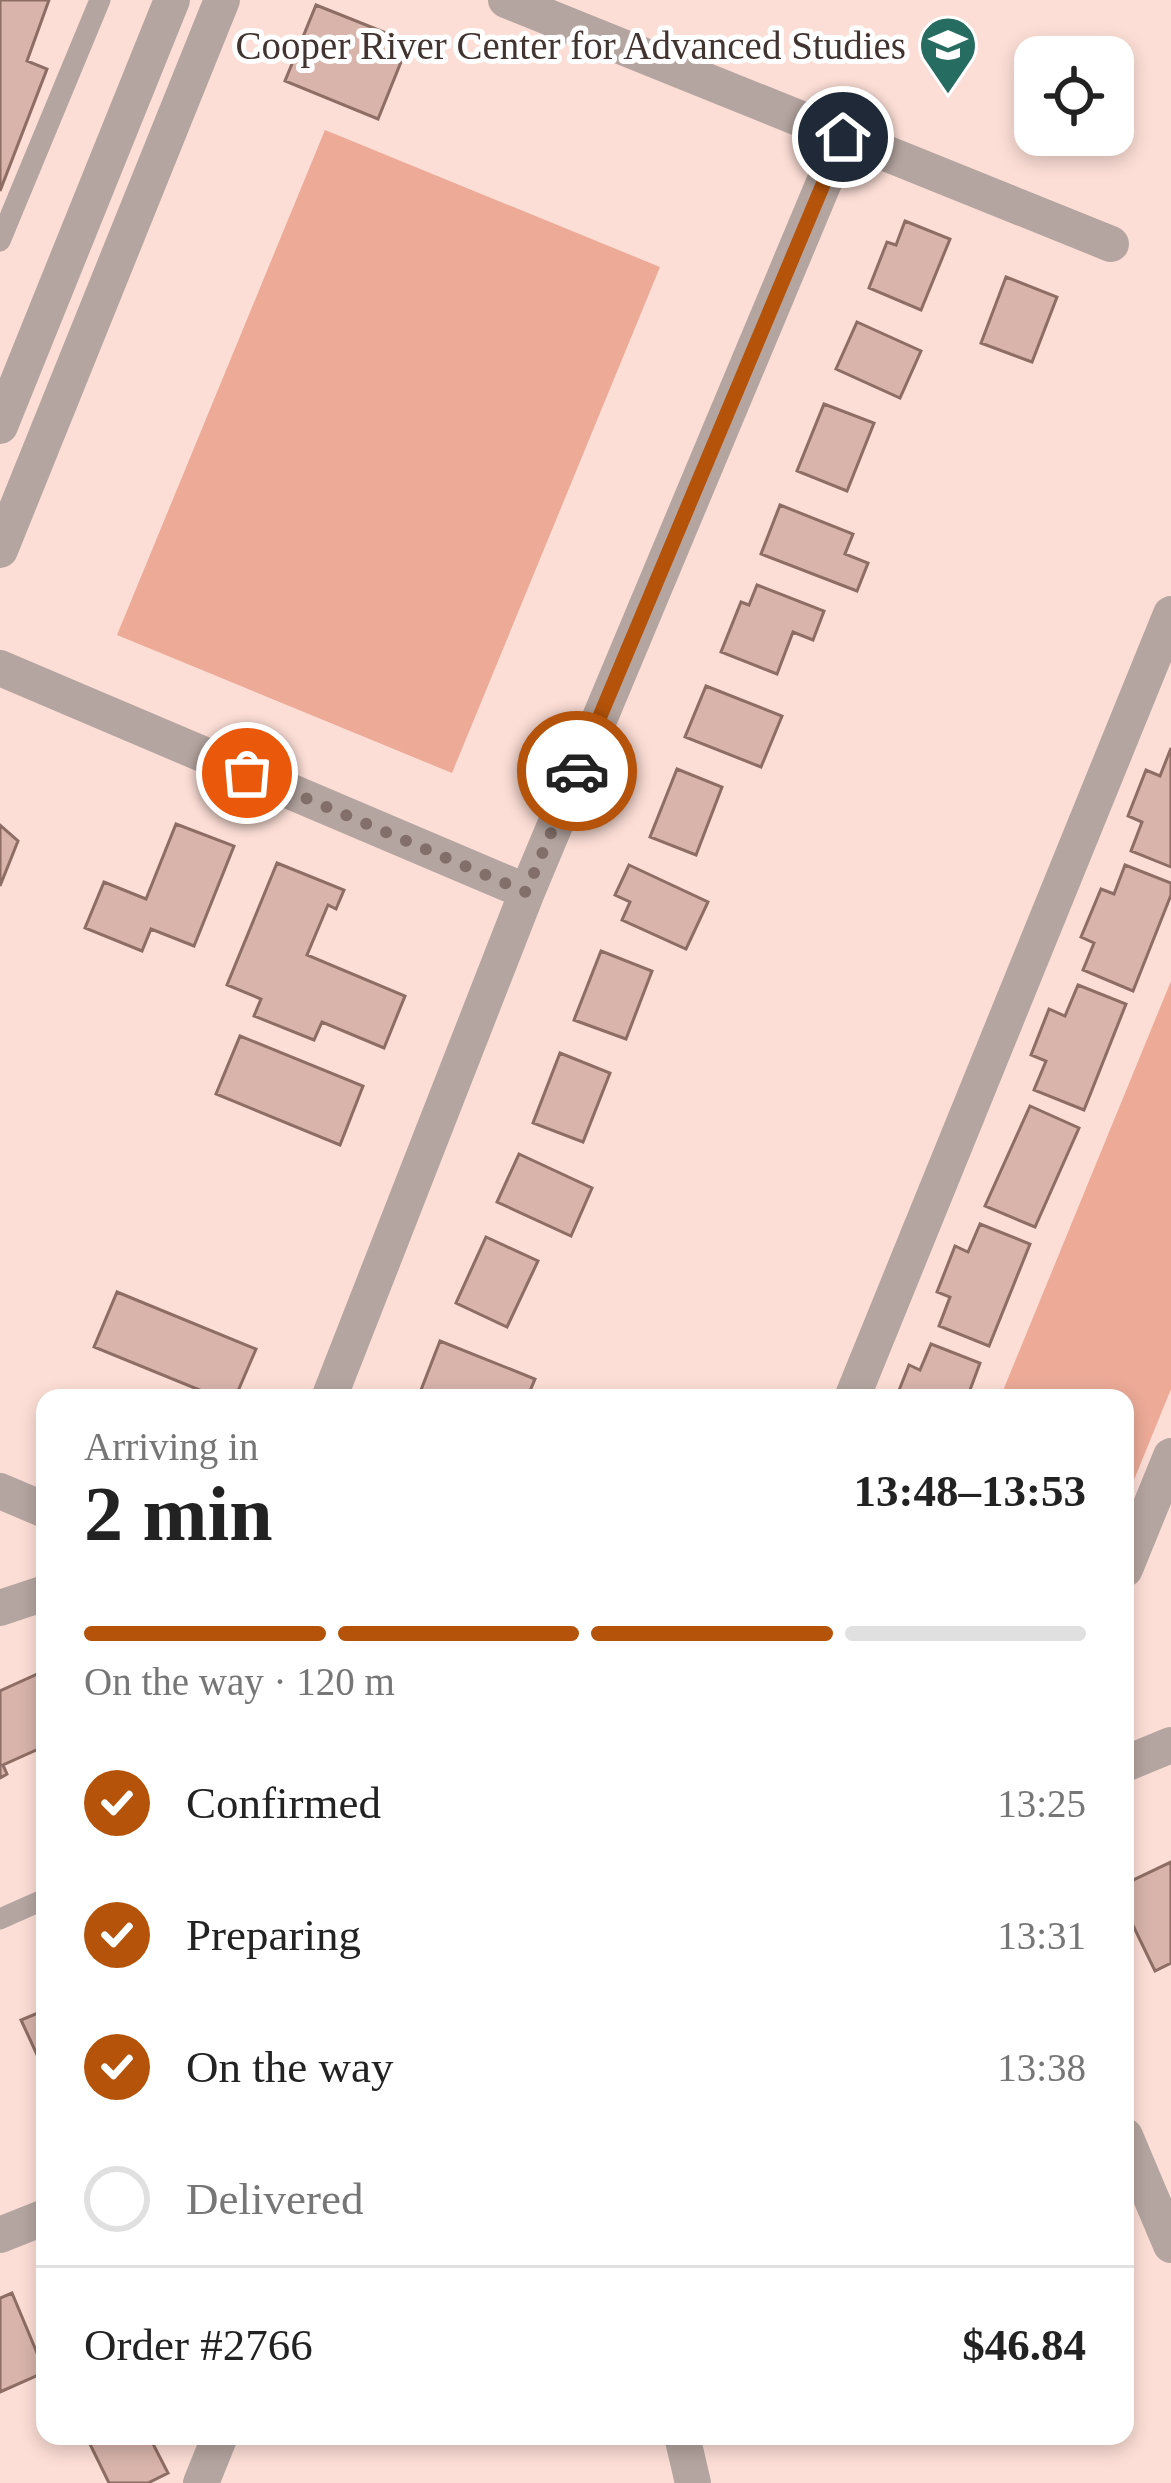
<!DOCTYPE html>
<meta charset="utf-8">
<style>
body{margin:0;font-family:Georgia,serif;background:#f2f2f2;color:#222;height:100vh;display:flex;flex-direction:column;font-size:45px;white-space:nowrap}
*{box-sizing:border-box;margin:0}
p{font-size:39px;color:#767676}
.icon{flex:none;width:66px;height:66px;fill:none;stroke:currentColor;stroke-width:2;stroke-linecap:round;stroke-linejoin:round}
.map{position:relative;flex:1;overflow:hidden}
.side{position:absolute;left:36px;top:1389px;width:1098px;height:1056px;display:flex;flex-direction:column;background:#fff;border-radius:24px;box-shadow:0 6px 18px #0003}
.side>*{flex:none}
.buttons{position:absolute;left:1014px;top:36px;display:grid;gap:24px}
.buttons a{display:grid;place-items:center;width:120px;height:120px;border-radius:24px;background:#fff;box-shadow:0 6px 18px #0003;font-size:60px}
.pin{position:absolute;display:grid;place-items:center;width:102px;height:102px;color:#fff;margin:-51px;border:6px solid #fff;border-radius:50%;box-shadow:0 3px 12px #0007}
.courier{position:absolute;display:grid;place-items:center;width:120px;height:120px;margin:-60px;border:9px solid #b45309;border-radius:50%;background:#fff;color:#222;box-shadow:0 3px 15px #0007}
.head em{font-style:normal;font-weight:600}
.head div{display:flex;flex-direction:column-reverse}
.head{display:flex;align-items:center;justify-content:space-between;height:204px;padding:0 48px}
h1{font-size:78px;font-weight:600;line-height:90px}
.bar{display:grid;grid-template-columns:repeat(4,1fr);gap:18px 12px;align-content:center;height:144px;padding:0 48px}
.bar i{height:15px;border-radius:9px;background:#e0e0e0}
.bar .active{background:#b45309}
.bar p{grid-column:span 4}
.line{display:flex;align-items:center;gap:30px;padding:0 48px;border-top:3px solid #e0e0e0}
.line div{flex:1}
ol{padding:0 48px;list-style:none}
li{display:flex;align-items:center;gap:36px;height:132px}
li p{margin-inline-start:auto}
li .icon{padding:12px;border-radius:50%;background:#b45309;color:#fff;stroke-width:4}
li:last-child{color:#767676}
li i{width:66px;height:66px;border:6px solid #e0e0e0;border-radius:50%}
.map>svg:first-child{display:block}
.green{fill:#ecaa97}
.building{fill:#d8b4ab;stroke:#8d6d64;stroke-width:3}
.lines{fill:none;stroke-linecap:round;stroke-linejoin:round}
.lane{stroke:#b5a5a0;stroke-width:21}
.street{stroke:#b5a5a0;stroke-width:36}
.done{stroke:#826f69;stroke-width:12;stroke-dasharray:0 21.6}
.route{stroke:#b45309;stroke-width:15}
.labels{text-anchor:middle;stroke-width:10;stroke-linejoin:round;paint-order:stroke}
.poi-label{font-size:39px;fill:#41332f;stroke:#fff;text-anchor:end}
</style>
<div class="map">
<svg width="1171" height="2483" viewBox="0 0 1171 2483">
<rect width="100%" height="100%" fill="#fcded6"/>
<path class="green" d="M325,130L660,267L452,773L117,635Z
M1171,981V1389L1125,1502V1398H1000Z"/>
<path class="building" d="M0,0H49L27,61L47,69L0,191Z
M316,5L409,42L378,119L285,81Z
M905,221L950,239L921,310L869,288L887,242L896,245Z
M1006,277L1057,297L1032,362L981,343Z
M857,322L921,351L900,398L836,369Z
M824,404L874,423L847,491L797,471Z
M780,505L853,534L845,554L868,563L857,591L761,554Z
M757,585L824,611L813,640L793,632L777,674L721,652L741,602L749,605Z
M706,686L782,716L761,767L685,737Z
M1171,748V867L1131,851L1142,822L1128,816L1146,770L1160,776Z
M677,769L722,787L696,855L650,837Z
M176,824L234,846L194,946L151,929L142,951L85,928L104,882L146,899Z
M0,825L18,841L0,886Z
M277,863L344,890L336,909L328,905L307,955L405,996L384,1048L322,1022L314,1040L254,1016L261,999L227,985Z
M629,865L708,902L686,949L622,920L630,902L615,895Z
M1125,865L1171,883V895L1133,991L1083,970L1094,943L1081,937L1101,889L1114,894Z
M601,951L652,971L626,1039L574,1020Z
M1078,985L1126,1004L1084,1110L1034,1090L1046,1061L1031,1055L1049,1009L1065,1016Z
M240,1036L363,1086L340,1145L216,1094Z
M560,1053L610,1073L583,1142L533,1123Z
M1030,1106L1079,1128L1035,1227L985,1206Z
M519,1154L592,1188L571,1236L497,1202Z
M980,1224L1030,1244L989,1346L939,1326L950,1297L937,1292L955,1246L968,1252Z
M486,1237L538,1261L507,1327L456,1303Z
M117,1292L256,1349L235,1398H219L94,1347Z
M440,1341L535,1379L527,1398H441L421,1390Z
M931,1344L980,1363L967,1398H896L909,1365L920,1370Z
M44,1671L45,1746L3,1765L7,1774L0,1778V1691Z
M1171,1862V1963L1155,1971L1125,1909V1884Z
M45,2010V2072L21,2020Z
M12,2293L45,2372L0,2392V2298Z
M86,2436H149L168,2473L148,2483H109Z"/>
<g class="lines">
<path class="lane" d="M0,241L100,0
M0,1919L45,1899"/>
<path class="street" d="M506,0L1111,244
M0,426L172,0
M0,550L222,0
M0,668L527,892
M329,1398L527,892L843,137
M852,1398L1171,614
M0,1491L45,1510
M1125,1569L1171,1456
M0,1608L45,1593
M1125,1764L1171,1745
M1125,2136L1171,2245
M0,2235L45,2217
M682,2436L693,2483
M201,2483L220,2436"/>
</g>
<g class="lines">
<path class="done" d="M247,773L526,892L577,771"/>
<path class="route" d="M577,771L843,137"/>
</g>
<defs>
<symbol id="school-pin" viewBox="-11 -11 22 30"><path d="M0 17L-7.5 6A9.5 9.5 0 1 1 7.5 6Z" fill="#266c60" stroke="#fff"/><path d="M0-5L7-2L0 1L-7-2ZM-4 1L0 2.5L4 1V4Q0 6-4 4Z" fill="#fff"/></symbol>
</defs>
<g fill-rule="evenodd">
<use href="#school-pin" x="915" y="12" width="66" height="90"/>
</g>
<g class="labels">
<g class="poi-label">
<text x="906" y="59">Cooper River Center for Advanced Studies</text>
</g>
</g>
</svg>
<div class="buttons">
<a><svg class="icon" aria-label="locate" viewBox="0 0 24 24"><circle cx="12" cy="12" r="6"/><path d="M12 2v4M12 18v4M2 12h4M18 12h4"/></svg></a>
</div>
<div class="pin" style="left:247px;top:773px;background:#ea580c"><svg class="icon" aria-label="bag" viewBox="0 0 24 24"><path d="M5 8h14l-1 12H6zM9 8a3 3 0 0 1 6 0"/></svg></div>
<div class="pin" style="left:843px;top:137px;background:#1f2937"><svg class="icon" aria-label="home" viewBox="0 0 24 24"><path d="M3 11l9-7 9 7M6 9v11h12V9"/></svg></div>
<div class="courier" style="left:577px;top:771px"><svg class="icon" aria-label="car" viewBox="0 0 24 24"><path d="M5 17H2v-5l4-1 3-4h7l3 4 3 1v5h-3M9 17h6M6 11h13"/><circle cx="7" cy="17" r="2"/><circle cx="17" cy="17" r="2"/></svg></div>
<section class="side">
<div class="head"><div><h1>2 min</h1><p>Arriving in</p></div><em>13:48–13:53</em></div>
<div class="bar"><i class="active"></i><i class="active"></i><i class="active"></i><i></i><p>On the way · 120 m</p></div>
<ol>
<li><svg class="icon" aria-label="check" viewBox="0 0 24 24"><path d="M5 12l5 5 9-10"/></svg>Confirmed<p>13:25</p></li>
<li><svg class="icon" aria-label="check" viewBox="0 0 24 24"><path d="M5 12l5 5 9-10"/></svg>Preparing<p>13:31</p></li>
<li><svg class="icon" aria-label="check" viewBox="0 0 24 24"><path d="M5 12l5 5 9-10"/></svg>On the way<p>13:38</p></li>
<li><i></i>Delivered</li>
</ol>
<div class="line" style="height:156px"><div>Order #2766</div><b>$46.84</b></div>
</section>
</div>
